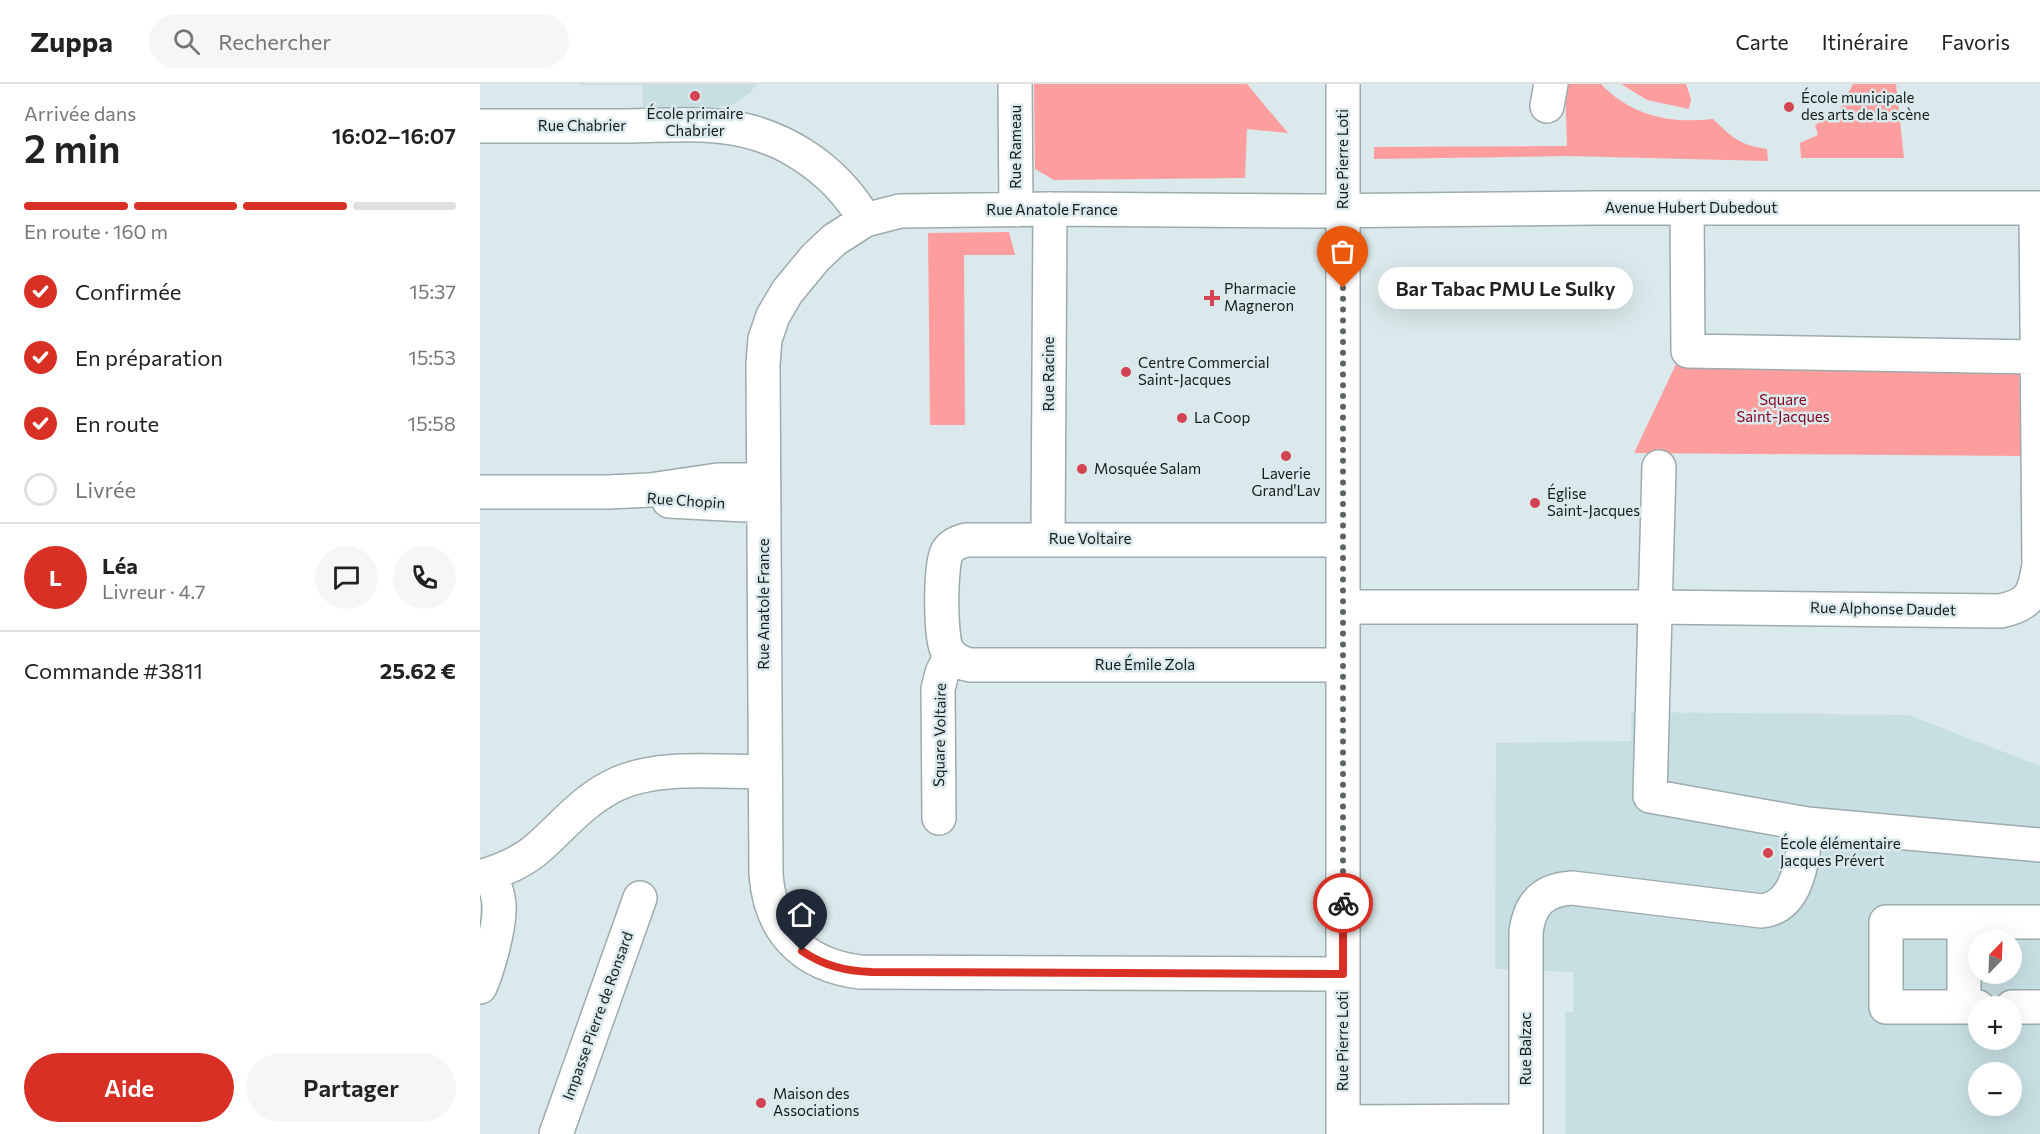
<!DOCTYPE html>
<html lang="fr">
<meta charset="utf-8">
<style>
body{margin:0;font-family:Commissioner,sans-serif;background:#f6f6f6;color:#222;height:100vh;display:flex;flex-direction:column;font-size:22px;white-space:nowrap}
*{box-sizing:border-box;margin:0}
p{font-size:20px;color:#767676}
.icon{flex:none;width:33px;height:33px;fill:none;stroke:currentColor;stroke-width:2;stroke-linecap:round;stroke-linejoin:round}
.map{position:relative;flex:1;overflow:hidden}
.sheet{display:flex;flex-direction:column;background:#fff;width:480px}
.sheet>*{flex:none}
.needle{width:39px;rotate:23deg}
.controls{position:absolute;left:1488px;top:846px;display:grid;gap:12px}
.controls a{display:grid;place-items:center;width:54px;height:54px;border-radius:50%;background:#fff;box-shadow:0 6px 24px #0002;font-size:30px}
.pin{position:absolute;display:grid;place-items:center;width:51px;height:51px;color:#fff;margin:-62px -26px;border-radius:50% 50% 50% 0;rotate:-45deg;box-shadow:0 0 6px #0007}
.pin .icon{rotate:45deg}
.courier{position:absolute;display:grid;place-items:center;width:60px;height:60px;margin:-30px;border:4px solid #d93025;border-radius:50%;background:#fff;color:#222;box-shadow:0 2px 8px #0007}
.bubble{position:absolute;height:42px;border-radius:21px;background:#fff;box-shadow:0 6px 24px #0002;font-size:20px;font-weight:600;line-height:42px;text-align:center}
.overview em{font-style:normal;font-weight:600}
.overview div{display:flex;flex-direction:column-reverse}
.overview{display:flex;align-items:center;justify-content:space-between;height:102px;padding:0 24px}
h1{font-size:39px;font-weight:600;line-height:45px}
.bar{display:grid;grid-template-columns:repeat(4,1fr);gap:9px 6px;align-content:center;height:72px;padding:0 24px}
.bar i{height:8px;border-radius:4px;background:#e0e0e0}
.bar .current{background:#d93025}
.bar p{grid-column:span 4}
.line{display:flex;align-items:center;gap:15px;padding:0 24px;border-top:2px solid #e0e0e0}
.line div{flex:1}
.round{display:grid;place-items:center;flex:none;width:63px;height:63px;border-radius:32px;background:#f6f6f6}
ol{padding:0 24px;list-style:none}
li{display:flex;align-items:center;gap:18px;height:66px}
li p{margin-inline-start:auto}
li .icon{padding:6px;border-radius:50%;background:#d93025;color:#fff;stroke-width:4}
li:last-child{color:#767676}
li i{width:33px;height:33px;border:3px solid #e0e0e0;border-radius:50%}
.action{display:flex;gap:12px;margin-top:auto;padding:12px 24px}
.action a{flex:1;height:69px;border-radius:36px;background:#d93025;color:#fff;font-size:24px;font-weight:600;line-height:69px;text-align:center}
.action a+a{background:#f6f6f6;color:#222}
header{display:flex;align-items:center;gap:36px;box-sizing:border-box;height:84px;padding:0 30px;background:#fff;border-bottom:2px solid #e0e0e0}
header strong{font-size:28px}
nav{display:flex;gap:33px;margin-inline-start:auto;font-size:21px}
.search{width:420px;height:54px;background:#f6f6f6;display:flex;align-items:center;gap:15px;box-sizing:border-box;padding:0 21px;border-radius:33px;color:#767676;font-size:22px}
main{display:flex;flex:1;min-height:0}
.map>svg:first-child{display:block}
.built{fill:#c7dfe3;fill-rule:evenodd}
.green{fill:#fe9d9e}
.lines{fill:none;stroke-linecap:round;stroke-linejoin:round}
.minor-casing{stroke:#9dabad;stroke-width:36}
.minor{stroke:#fff;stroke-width:33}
.done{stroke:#5b6364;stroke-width:6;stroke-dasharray:0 10.8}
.route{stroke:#d93025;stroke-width:8}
.poi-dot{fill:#d44351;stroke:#dae9eb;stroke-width:2}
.labels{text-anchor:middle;stroke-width:5;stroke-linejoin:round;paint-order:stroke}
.poi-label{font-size:15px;fill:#161b1c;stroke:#dae9eb;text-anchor:start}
.street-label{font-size:15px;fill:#161b1c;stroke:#dae9eb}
.park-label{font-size:15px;fill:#82001f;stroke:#dae9eb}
</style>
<header>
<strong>Zuppa</strong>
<div class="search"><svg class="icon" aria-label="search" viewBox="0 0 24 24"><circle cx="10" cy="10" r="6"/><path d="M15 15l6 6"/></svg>Rechercher</div>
<nav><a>Carte</a><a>Itinéraire</a><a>Favoris</a></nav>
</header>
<main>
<section class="sheet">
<div class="overview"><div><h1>2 min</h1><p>Arrivée dans</p></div><em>16:02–16:07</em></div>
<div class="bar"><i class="current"></i><i class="current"></i><i class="current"></i><i></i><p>En route · 160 m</p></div>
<ol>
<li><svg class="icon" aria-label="check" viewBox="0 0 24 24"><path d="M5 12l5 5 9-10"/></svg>Confirmée<p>15:37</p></li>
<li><svg class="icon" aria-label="check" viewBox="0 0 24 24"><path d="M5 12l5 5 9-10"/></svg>En préparation<p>15:53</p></li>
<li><svg class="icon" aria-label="check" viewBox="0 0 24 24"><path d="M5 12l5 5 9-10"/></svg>En route<p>15:58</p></li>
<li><i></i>Livrée</li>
</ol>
<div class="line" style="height:108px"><b class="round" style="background:#d93025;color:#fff">L</b><div><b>Léa</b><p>Livreur · 4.7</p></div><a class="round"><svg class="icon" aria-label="chat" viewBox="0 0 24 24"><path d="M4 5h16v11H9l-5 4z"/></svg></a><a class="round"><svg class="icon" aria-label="phone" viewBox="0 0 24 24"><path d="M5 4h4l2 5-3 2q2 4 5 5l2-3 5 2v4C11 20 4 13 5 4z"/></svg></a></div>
<div class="line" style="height:78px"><div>Commande #3811</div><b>25.62 €</b></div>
<div class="action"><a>Aide</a><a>Partager</a></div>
</section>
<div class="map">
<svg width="1560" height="1050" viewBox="0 0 1560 1050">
<rect width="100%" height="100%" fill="#dae9eb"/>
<path class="built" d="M100,0H277L270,9L252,21L238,23H163L162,1H100Z
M1151,628L1429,631L1560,682V1050H1085V928H1093V888L1015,885L1016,659L1151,657ZM1498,856H1532V890H1498ZM1498,922H1532V956H1498ZM1498,988H1532V1022H1498Z"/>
<path class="green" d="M554,0H767L808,49L767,45L765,94L574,96L555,85Z
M1085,0H1121C1151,32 1191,40 1233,35C1252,53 1259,61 1287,65L1288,77L1087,72L894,75V63L1087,62Z
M1141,0H1206L1211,15L1209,25L1167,16Z
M1373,0H1416L1424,74H1321L1320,59L1338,51L1335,41L1360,25Z
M529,148L535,171H484L485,341H450L448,149Z
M1197,278L1539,279L1541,372L1154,369Z"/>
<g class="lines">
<defs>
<path id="minor" d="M535,0L536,126
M1067,22L1071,0
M0,42C49,42 97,42 146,42C176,42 207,39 237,42C299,47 354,83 385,136
M1207,124L1208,267L1558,273
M1179,383L1170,712L1327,740L1560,761
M0,408H128L170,406L238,396H283
M189,417L284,422
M568,455L570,125
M863,456H486C478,458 471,461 467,468C460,481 460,554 467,566C472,574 481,579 490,581H863
M863,523H1174L1520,527C1551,521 1554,510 1559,481L1556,124
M459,734L458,605L462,589L471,571
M0,793C20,787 41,779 57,765C82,743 102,718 131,703C173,680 238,688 285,688
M1484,838V923H1498
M863,890L380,888C323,881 290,847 286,790L283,280L285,255L293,232L307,208L335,174L354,156L385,136L420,127L570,125L830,127L1115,124H1560
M0,903C8,886 19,845 19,826C20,814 15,801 10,790
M1484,923H1406V838H1560
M1532,923H1560
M863,1038L1046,1037
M76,1050L160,814
M863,1050V0
M1046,1050V848C1050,819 1063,806 1092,804L1282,827C1321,822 1322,771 1327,740"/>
</defs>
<use href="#minor" class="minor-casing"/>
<use href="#minor" class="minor"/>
</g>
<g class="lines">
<path class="done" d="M863,204V819"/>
<path class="route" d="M322,867C344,882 366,887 392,888L863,890V819"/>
</g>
<g class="poi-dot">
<circle cx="215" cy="12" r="6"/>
<circle cx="1309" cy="23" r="6"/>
<path d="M729 205h6v6h6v6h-6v6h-6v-6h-6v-6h6z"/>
<circle cx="646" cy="288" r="6"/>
<circle cx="702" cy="334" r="6"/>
<circle cx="806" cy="372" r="6"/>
<circle cx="602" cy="385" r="6"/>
<circle cx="1055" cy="419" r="6"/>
<circle cx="1288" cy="769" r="6"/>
<circle cx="281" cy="1019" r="6"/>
</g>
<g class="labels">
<g class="poi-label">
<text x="1321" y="19">École municipale<tspan x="1321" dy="17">des arts de la scène</tspan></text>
<text x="215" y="35" text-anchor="middle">École primaire<tspan x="215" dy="17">Chabrier</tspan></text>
<text x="744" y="210">Pharmacie<tspan x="744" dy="17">Magneron</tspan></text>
<text x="658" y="284">Centre Commercial<tspan x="658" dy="17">Saint-Jacques</tspan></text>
<text x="714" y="339">La Coop</text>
<text x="614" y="390">Mosquée Salam</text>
<text x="806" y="395" text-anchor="middle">Laverie<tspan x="806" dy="17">Grand'Lav</tspan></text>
<text x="1067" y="415">Église<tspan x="1067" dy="17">Saint-Jacques</tspan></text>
<text x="1300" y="765">École élémentaire<tspan x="1300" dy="17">Jacques Prévert</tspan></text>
<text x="293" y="1015">Maison des<tspan x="293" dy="17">Associations</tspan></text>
</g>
<g class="street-label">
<text x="102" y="47">Rue Chabrier</text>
<text transform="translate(536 63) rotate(-90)" y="5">Rue Rameau</text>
<text transform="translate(863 75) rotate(-90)" y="5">Rue Pierre Loti</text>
<text x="1211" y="129">Avenue Hubert Dubedout</text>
<text x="572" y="131">Rue Anatole France</text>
<text transform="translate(569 290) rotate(-90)" y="5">Rue Racine</text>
<text transform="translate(206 417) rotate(4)" y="5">Rue Chopin</text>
<text x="610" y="460">Rue Voltaire</text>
<text transform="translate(284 520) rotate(-90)" y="5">Rue Anatole France</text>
<text transform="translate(1403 525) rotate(1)" y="5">Rue Alphonse Daudet</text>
<text x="665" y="586">Rue Émile Zola</text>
<text transform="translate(460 651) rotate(-89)" y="5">Square Voltaire</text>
<text transform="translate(118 932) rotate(-70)" y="5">Impasse Pierre de Ronsard</text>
<text transform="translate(863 957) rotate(-90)" y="5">Rue Pierre Loti</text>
<text transform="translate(1046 965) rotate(-90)" y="5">Rue Balzac</text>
</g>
<g class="park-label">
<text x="1303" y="321">Square<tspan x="1303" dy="17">Saint-Jacques</tspan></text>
</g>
</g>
</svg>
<div class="controls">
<a><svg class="needle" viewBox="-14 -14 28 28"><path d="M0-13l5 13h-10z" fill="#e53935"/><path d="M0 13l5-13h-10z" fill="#767676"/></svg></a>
<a>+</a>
<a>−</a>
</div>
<div class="pin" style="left:863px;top:204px;background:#ea580c"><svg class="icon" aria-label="bag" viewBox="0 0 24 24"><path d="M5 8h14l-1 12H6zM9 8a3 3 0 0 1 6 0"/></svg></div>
<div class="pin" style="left:322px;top:867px;background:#1f2937"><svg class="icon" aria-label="home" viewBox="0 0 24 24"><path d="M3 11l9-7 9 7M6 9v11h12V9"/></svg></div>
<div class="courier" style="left:863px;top:819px"><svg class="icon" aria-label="bike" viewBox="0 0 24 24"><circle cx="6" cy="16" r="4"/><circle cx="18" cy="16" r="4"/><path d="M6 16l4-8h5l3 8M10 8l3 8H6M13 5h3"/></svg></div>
<div class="bubble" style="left:898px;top:183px;width:255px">Bar Tabac PMU Le Sulky</div>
</div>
</main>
